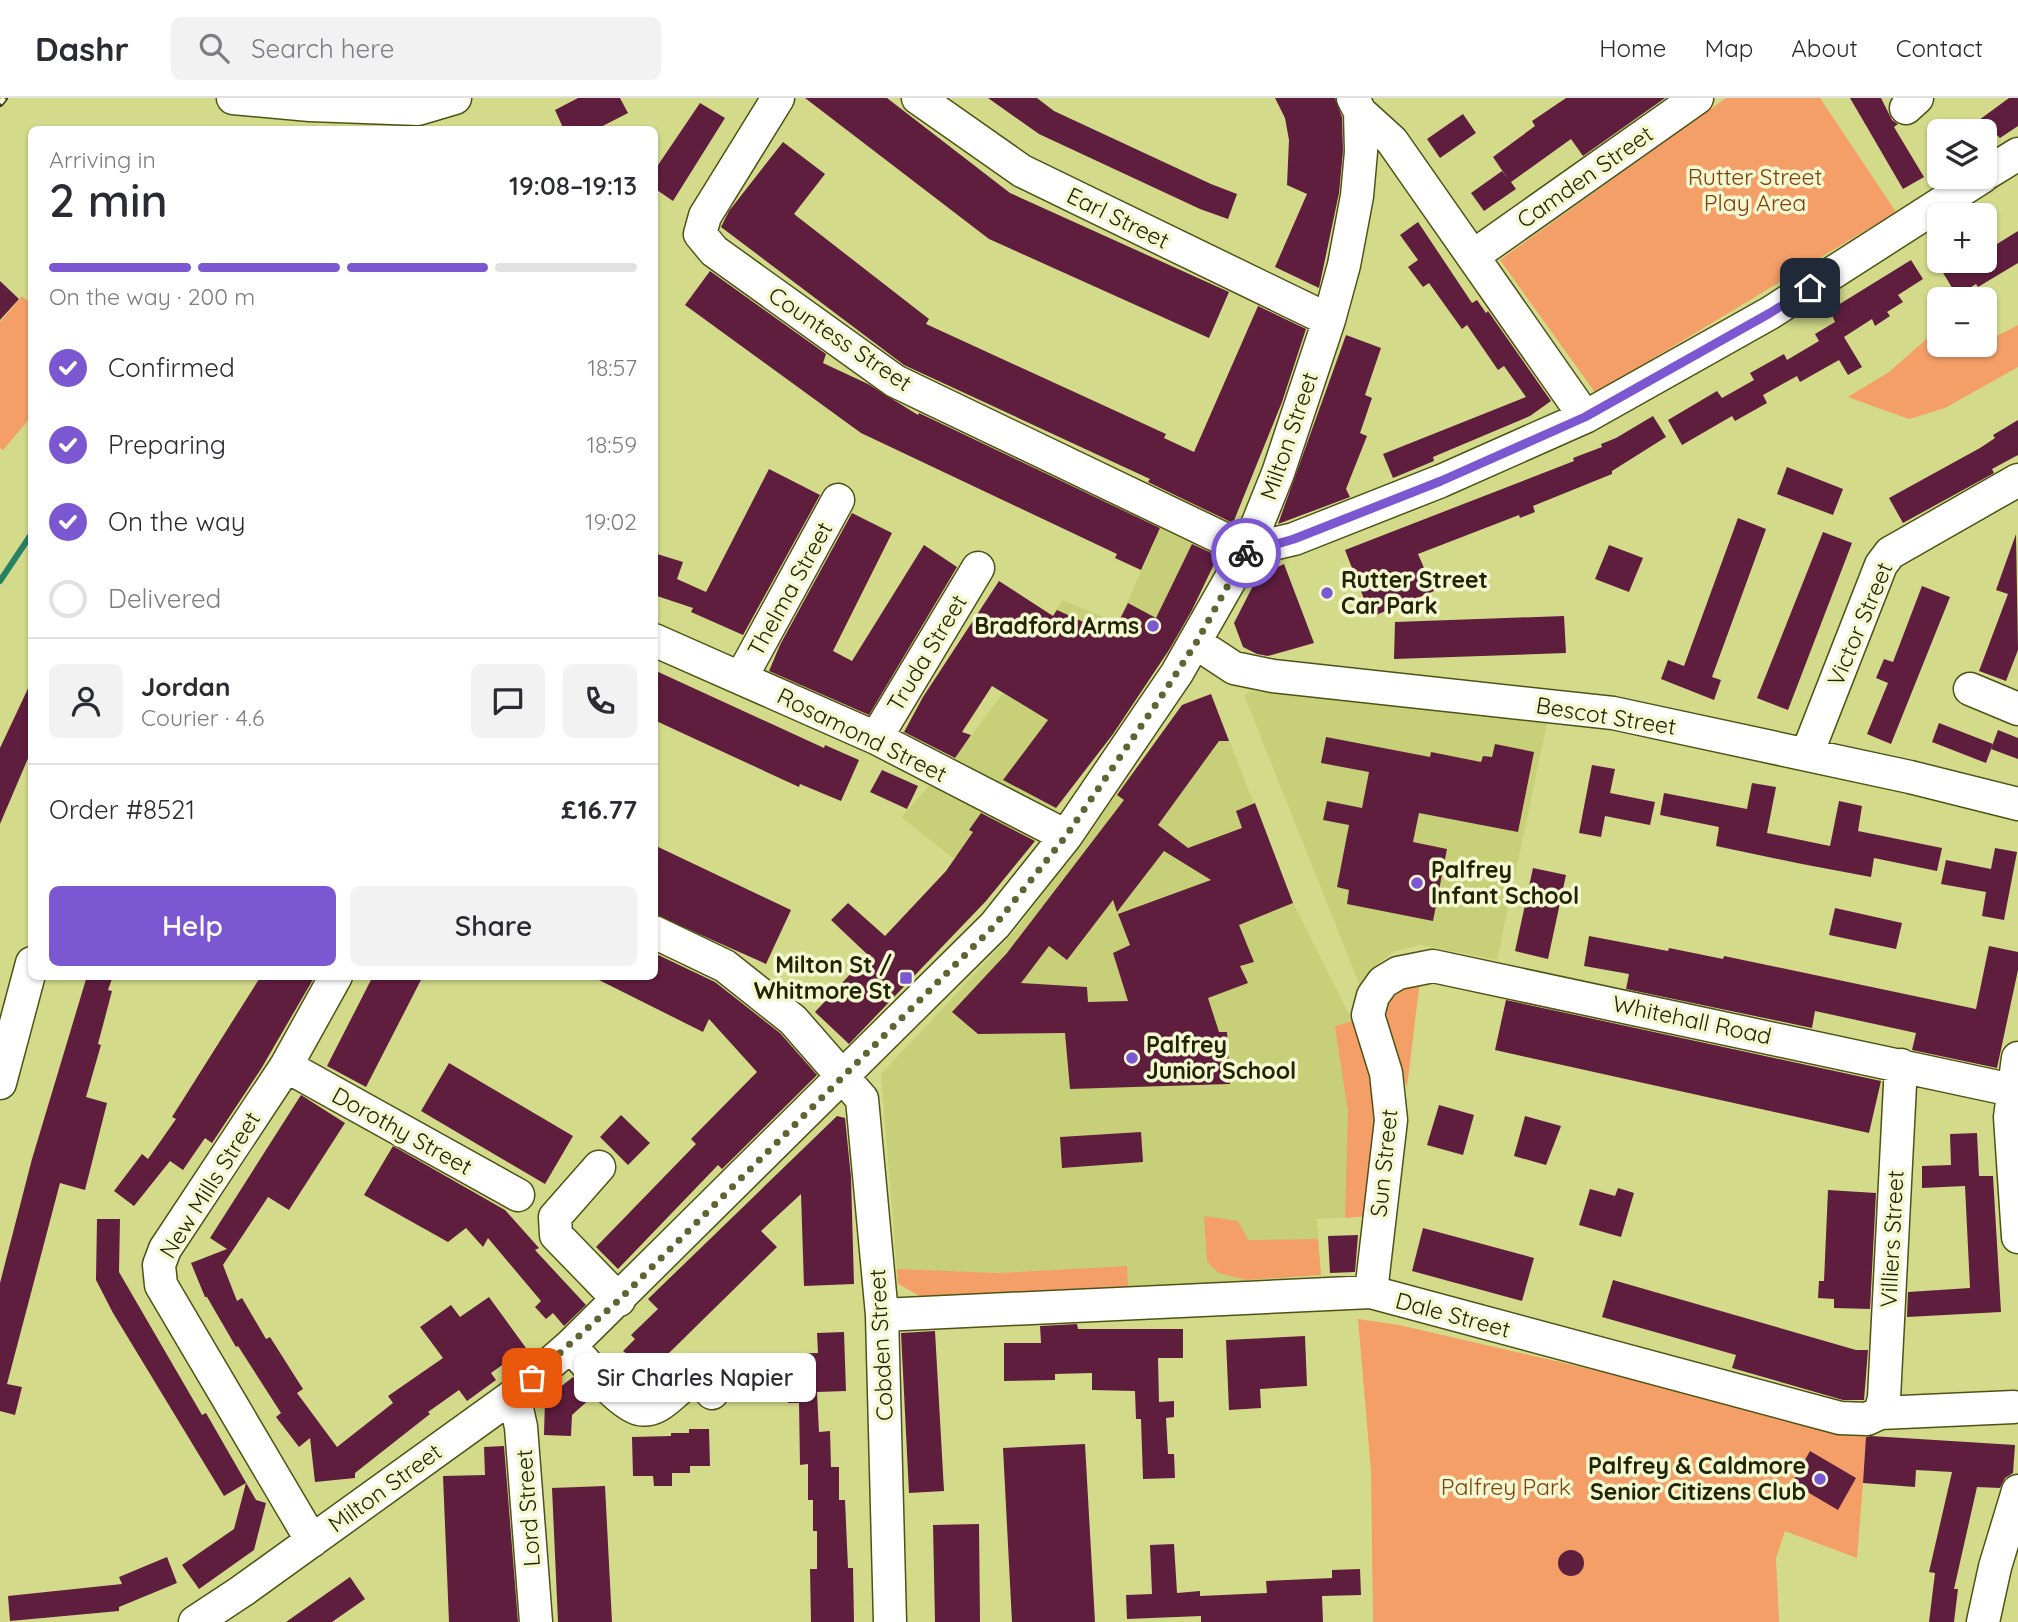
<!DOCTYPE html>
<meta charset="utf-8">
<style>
body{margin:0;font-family:Quicksand,sans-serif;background:#f2f2f3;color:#2b2b33;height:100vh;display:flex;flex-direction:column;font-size:26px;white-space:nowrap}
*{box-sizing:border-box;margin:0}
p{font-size:23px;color:#7c7c81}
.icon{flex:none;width:38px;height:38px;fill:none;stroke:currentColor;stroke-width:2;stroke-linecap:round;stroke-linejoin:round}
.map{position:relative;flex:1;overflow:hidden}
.sheet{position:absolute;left:28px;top:28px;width:630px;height:854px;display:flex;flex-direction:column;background:#fff;border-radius:10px;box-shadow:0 2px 5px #0004}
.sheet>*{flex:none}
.tools{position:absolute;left:1927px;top:21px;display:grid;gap:14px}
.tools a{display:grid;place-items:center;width:70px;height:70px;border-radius:10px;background:#fff;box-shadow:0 2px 5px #0004;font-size:35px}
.pin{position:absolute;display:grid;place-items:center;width:60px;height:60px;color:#fff;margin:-30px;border-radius:14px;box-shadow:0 4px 10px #0006}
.courier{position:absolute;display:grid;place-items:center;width:70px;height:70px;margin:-35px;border:5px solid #7b57d1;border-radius:50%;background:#fff;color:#222;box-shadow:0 2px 9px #0007}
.bubble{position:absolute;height:49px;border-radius:10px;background:#fff;box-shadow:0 2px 5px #0004;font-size:23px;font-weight:600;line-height:49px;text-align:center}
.head em{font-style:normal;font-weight:600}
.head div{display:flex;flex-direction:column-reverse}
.head{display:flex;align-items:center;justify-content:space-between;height:119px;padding:0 21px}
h1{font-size:46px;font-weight:600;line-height:52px}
.bar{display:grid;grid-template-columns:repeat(4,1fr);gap:10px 7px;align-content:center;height:84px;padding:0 21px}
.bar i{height:9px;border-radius:5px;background:#e1e1e2}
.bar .on{background:#7b57d1}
.bar p{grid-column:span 4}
.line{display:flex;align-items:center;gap:18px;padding:0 21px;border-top:2px solid #e1e1e2}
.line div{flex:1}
.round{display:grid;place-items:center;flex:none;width:74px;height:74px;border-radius:10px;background:#f2f2f3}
ol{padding:0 21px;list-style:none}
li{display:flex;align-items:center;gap:21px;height:77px}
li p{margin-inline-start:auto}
li .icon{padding:7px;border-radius:50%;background:#7b57d1;color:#fff;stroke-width:4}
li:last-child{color:#7c7c81}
li i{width:38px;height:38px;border:4px solid #e1e1e2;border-radius:50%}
.button{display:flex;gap:14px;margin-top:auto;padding:14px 21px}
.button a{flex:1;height:80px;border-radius:10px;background:#7b57d1;color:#fff;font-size:28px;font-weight:600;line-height:80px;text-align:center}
.button a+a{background:#f2f2f3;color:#2b2b33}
header{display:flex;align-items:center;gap:42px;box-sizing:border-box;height:98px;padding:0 35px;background:#fff;border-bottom:2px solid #e1e1e2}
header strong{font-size:33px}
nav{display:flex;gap:38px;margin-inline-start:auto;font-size:24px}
.search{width:490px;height:63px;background:#f2f2f3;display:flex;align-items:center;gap:18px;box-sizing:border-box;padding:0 24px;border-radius:10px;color:#7c7c81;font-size:26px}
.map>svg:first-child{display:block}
.built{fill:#c7d078}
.green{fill:#f49f68}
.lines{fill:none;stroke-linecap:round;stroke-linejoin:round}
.stream{stroke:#288163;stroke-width:6}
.building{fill:#601e3f;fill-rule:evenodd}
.minor-casing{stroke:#4e5315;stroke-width:35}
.minor{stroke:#fff;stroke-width:32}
.rail-casing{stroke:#373a13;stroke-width:8}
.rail{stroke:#f3f8d1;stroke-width:5;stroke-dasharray:16;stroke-linecap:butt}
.done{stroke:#606433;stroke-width:7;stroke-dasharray:0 12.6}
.route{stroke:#7b57d1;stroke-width:9}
.poi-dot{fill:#7b57d1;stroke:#f3f8d1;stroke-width:2.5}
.labels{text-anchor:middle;stroke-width:7;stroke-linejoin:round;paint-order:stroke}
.street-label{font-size:23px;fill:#222403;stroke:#f3f8d1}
.park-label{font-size:23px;fill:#7f400d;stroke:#f3f8d1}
.poi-label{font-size:23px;font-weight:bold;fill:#222403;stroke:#f3f8d1;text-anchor:start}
</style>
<header>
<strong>Dashr</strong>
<div class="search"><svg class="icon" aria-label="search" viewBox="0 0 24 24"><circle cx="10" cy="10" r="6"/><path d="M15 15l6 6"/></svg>Search here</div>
<nav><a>Home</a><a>Map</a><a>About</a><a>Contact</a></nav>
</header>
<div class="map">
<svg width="2018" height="1524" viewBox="0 0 2018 1524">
<rect width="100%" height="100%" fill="#d3db8b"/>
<path class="built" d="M1199,344L1255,370L1220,454L1171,553L1162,560L1113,636L995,793L901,719L953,662L1003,595L1062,502L1118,525Z
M1250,593L1548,621L1497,862L1421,847L1395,853L1379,865L1360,888L1244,597Z
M1211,596L1293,805L1363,944L1369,1118L1317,1121L1321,1177L1128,1191L898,1186L881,976L1016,832L1183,606Z"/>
<path class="green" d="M1726,0H1820L1896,114L1599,293H1594L1500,162Z
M22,198L31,206V319L3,352L0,350V224Z
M2018,227V269L1945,310L1909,321L1848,299L1889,274L1939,230V247H1971L1974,250Z
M1420,883L1407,989C1390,941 1357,910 1420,883Z
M1353,923L1363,944L1380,1014L1369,1118L1345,1120L1348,1014L1335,928Z
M1204,1118L1238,1123L1248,1142L1318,1141L1321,1177L1246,1182L1219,1175L1207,1164Z
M1127,1168L1128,1191L927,1202L898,1186L897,1171L998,1175Z
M1358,1221L1399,1227L1867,1335L1857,1460L1785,1433L1776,1460L1779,1524H1373L1371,1373Z"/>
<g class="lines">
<path class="stream" d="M0,483L32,435"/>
</g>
<path class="building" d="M578,0H620L628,15L595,32H564L555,12Z
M805,0H887L1010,95L1229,194L1209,240L989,141Z
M988,0H1037L1054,13L1211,86L1237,96L1228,121L1200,111L1039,36Z
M1275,0H1335L1342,19L1343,53L1339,95L1319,190L1275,169L1307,96L1287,87L1289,42L1285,20Z
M1566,0H1665L1583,58L1571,41L1511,84L1516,91L1484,113L1471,95L1502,73L1508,81L1493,59L1535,28L1532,23Z
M1850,0H1881L1892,22L1898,26L1894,29L1924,79L1903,91Z
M2009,0H2018V28L2000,40L1996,36L1984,44V33H1964Z
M700,5L725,20L673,103L654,90V73Z
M1463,16L1476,35L1440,60L1427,41Z
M783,44L825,76L794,116L929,221L926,226L1166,336L1164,340L1194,354L1258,208L1306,231L1282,304L1233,425L1148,384L1150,381L904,267L721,129L729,113Z
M1418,124L1472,205L1477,202L1486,215L1488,213L1551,303L1530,318L1433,359L1434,363L1393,380L1383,356L1526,299L1504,268L1498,272L1467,227L1462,231L1429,185L1423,189L1408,169L1418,162L1400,137Z
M2018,133V165L1978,189L1976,186L1957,198L1936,163H1984V154Z
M1911,162L1923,181L1898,197L1903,204L1887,214L1890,218L1875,228L1872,221L1844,239L1862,269L1848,277L1839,262L1800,284L1797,278L1763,297L1767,305L1735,323L1732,318L1682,347L1668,322L1717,293L1722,300L1754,282L1750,275L1784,256L1787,262L1819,243L1815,236L1835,224L1830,212Z
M710,173L826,256L823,265L868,286L918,317L919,315L1160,430L1141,472L1115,460L1117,456L861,335L685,207Z
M0,183L19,201L0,222Z
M1346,237L1381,250L1365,297L1372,300L1360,335L1367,338L1346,391L1350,399L1278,426Z
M1653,318L1666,339L1612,373V376L1533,408L1535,414L1520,420L1519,417L1418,456L1434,493L1371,519L1345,452L1574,363L1573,360L1602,349L1601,346L1616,340Z
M2018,322V357L1992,371L1994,375L1903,425L1889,400L1980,350L1995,340L1993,337Z
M1787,369L1843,391L1833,417L1777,396Z
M769,371L820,397L743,537L691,514L693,510L654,497V455L683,464L677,481L706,494Z
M852,415L892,435L833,553L852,563L924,447L957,469L869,617L769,573L780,547Z
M1738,420L1766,431L1712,579L1721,582L1714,602L1661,581L1668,562L1684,568Z
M1823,434L1852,445L1788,612L1757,600Z
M2016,436L2018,552L2006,583L1979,573L2008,496L1996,492Z
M1192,446L1218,458L1192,512L1169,552L1113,636L1056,710L1003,682L1048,622L992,588L962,634L971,637L955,660L904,634L923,599L999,483L1053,518L1057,512L1112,537L1128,505L1156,520Z
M1609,447L1643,460L1629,494L1595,481Z
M1284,466L1314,545L1268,558L1257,556L1243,549L1234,525L1258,478Z
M1922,488L1950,499L1891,646L1867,636L1888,585L1876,580L1884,561L1893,564Z
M1564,518L1566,555L1394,561L1395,524Z
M654,572L824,650L825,647L859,662L841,703L800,686L799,689L654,622Z
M32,582V651L0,726V650Z
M1211,596L1229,643H1219L1158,727L1188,750L1242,730L1236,713L1255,705L1293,805L1239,827L1254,864L1240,868L1248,885L1208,900L1219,934H1227L1230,986L1070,991L1065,935L978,936L952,914L1007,855L1124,702L1117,697L1182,607ZM1164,753L1211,782L1118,816L1130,847L1113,855L1128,903L1088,904L1087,889L1021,885L1049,848L1067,862L1113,802L1117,814Z
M1939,625L1993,646L1986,665L1932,644Z
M1998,632L2018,640V661L1991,651Z
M1326,639L1430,659L1431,654L1481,664L1483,658L1492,659L1495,646L1534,654L1518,734L1419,715L1413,744L1447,751L1433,823L1347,806L1349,792L1337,789L1349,727L1323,722L1327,703L1362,710L1369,674L1321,665Z
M1592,667L1615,671L1610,695L1655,704L1650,727L1605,718L1601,739L1579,735Z
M882,672L918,688L907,711L870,694Z
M1752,685L1776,689L1767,735L1830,748L1839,703L1862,708L1858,733L1942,750L1937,773L1874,760L1871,779L1802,766L1716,748L1719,729L1660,717L1664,695L1747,711Z
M981,715L1035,743L986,803L849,946L815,914L868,857L831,822L848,805L885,838L946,773L973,734L969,732Z
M654,747L791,812L766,866L654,816Z
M1995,750L2017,754L2004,822L1982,818L1986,794L1941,786L1946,762L1991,771Z
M1533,770L1566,777L1548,861L1515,853Z
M1835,810L1902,825L1896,851L1829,837Z
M1589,838L1668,853L1669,850L1723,861L1724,858L1976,911L1989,848L2018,854V872L1997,970L1912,952L1916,935L1815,913L1812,930L1626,891L1629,876L1584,868Z
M654,855L715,884L780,935L817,977L722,1071L718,1067L618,1171L596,1149L696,1046L691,1041L757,974L709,921L703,934L591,878H654Z
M87,878H113L108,892L112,893L98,946L101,947L86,999L107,1005L85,1092L60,1085L7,1286L22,1289L15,1317L0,1313V1185L32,1061Z
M261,878H315L261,971L212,1045L205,1040L183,1072L170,1063L134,1108L114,1093L142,1056L148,1061L176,1021L172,1019Z
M373,878H423L366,989L327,968Z
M1506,902L1881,983L1869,1035L1495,952Z
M449,965L573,1038L545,1086L421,1013Z
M301,997L345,1025L289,1112L268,1099L223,1167L237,1203L242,1200L266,1241L270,1239L303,1291L297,1295L337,1349L393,1305L388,1298L443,1260L420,1229L451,1207L460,1219L489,1199L526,1250L491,1275L496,1282L467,1303L459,1292L428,1314L430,1316L355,1375V1380L315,1384L310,1340L299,1349L276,1319L281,1315L238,1248L236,1249L207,1199H205L191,1165L227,1151L210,1140Z
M1439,1007L1474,1017L1463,1057L1427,1047Z
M621,1017L650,1045L628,1067L600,1039Z
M837,1018L845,1020L851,1079L854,1186L804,1188L801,1096L761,1133L777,1149L670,1254L633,1287L614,1268L627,1256L623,1253L635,1241L631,1237L658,1211L648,1201Z
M1525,1018L1561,1028L1546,1067L1514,1058Z
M1141,1034L1143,1064L1062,1070L1060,1039Z
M1977,1035L1979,1078H1993L2001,1214L1907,1219L1908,1194L1970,1190L1965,1088L1922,1090V1068L1951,1067L1950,1036Z
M393,1048L505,1112L539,1150L535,1152L586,1207L564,1228L553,1215L546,1221L535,1209L541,1203L488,1140L483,1149L466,1130L448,1144L364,1097Z
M1618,1090L1634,1095L1621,1139L1579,1127L1590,1091L1615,1098Z
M1828,1092L1876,1095L1870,1211L1834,1210V1201L1818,1200L1819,1183H1824Z
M97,1121H120L119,1174L202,1317L206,1315L256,1402L266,1405L254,1452L199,1491L182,1467L234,1431L246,1385L224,1398L113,1215L96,1182Z
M1423,1130L1534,1160L1522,1203L1412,1173Z
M1358,1137L1355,1174L1330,1175L1328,1138Z
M1613,1182L1856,1252H1868L1864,1302H1843L1732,1270L1736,1257L1602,1219Z
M1077,1226L1078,1231H1183V1260H1158L1159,1304L1174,1303V1319L1166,1320L1168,1356H1174L1175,1380L1143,1381L1141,1321H1136L1135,1293L1092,1292V1275L1055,1276V1282L1004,1283V1245H1041L1040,1228Z
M935,1233L944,1393L909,1395L901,1235Z
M844,1234L846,1293L817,1294L819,1334L830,1333L831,1369H839V1402H845L848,1470H853L854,1524H811L810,1471H817V1433H813V1402H808V1366L800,1367L799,1305H788L787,1256L818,1255L817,1235Z
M1305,1238L1307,1288L1260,1291L1261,1310L1229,1312L1226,1242Z
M573,1279L592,1299L572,1317L571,1338L544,1337L545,1301Z
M689,1331H709L710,1368H690V1375H672V1388H654L653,1378H633L632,1339L671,1338V1335H689Z
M1871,1338L2015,1347L2013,1375L2005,1380L2000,1390L1977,1389L1954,1491H1958L1954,1524H1929L1935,1475L1929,1474L1952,1374L1916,1372L1915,1389L1863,1385L1866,1339Z
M1085,1346L1095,1524H1012L1003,1350Z
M504,1348L518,1524H449L443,1378L485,1377L484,1349Z
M1810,1353L1856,1380L1838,1412L1792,1385Z
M605,1388L612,1524H558L552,1390Z
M979,1426L980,1524H935L933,1427Z
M1174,1446L1177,1495L1200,1493V1498L1267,1495L1266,1483L1332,1480V1472L1360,1471L1361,1497L1322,1498L1323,1524H1201V1518L1127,1521L1126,1497L1152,1496L1150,1447Z
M1558 1465a13 13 0 1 1 26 0a13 13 0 1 1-26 0Z
M167,1459L177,1485L119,1509V1513L10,1523L8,1498L122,1486L119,1479Z
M350,1479L365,1501L332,1524H286Z"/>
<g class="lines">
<defs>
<path id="minor" d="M233,0L310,7L418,11L455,0
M778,0L705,118L700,136L714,153L895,283L1247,452L1294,441L1441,383L1585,319L1770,215L1982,79
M918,0L1022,73L1329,222
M1906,10L1917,0
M1360,14L1392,43L1585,319
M1984,77L2018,56
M1473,158L1697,0
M654,542L876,640L1066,738
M1196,545L1234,570L1273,578L1613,615L1910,679L2018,706
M741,580L838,402
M1970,591L2018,611
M876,640L978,470
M1807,656L1881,467L1890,455L2018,382
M654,834L725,868L793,922L862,1001L882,1217L890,1524
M2018,960L2010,1019L2018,1139
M286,968L518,1097
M0,985L32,865
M599,1069L555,1119L556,1137L619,1202
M1371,1194L1391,1022L1386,975L1368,917L1373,898L1383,884L1398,875L1433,868L2012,992L2018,996
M882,1217L1371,1194L1840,1320L1867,1321L1880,1315L2014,1309
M570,1248C585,1263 619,1306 639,1311C671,1318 687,1258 712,1295
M514,1297L521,1329L536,1524
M1880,1315L1884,1300L1901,967
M312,1443L161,1187L159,1167L165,1151L286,968L336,878
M195,1524L242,1493L514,1297L570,1248L995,827L1066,738L1177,575L1247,452L1278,375L1329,222L1344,167L1357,98L1361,54L1360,14L1353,0
M1983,1524L1995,1469L2018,1393"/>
</defs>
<use href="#minor" class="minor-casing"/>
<use href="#minor" class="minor"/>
<defs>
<path id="rail" d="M0,5L4,0"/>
</defs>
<use href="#rail" class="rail-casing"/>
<use href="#rail" class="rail"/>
</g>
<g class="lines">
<path class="done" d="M532,1280L619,1202L995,827L1066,738L1161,599L1196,545L1246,455"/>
<path class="route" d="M1246,455L1294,441L1441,383L1585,319L1770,215L1810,190"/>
</g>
<g class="poi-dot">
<circle cx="1327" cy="495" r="7"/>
<circle cx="1153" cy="528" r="7"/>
<circle cx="1417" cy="785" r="7"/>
<rect x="899" y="873" width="14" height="14" rx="3.5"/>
<circle cx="1132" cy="960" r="7"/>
<circle cx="1820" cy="1381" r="7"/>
</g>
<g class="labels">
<g class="street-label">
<text transform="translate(1585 79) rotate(-35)" y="8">Camden Street</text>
<text transform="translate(1118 120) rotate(26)" y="8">Earl Street</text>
<text transform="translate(840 241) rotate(34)" y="8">Countess Street</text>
<text transform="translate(1289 338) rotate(-71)" y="8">Milton Street</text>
<text transform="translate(790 491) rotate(-61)" y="8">Thelma Street</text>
<text transform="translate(1860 526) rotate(-67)" y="8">Victor Street</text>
<text transform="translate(927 555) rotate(-59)" y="8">Truda Street</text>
<text transform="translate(1606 618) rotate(9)" y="8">Bescot Street</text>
<text transform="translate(862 637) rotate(26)" y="8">Rosamond Street</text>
<text transform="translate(1692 922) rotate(12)" y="8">Whitehall Road</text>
<text transform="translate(402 1033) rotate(29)" y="8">Dorothy Street</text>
<text transform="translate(1384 1065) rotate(-84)" y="8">Sun Street</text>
<text transform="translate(210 1087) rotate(-58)" y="8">New Mills Street</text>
<text transform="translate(1892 1141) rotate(-87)" y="8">Villiers Street</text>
<text transform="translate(1453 1217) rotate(15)" y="8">Dale Street</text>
<text transform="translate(881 1247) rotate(-93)" y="8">Cobden Street</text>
<text transform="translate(385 1390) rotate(-36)" y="8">Milton Street</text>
<text transform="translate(528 1410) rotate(-94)" y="8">Lord Street</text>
</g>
<g class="park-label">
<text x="1755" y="87">Rutter Street<tspan x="1755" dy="26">Play Area</tspan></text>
<text x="1506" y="1397">Palfrey Park</text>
</g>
<g class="poi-label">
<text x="1341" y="490">Rutter Street<tspan x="1341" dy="26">Car Park</tspan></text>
<text x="1139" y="536" text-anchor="end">Bradford Arms</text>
<text x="1431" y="780">Palfrey<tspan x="1431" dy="26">Infant School</tspan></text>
<text x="892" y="875" text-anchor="end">Milton St /<tspan x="892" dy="26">Whitmore St</tspan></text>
<text x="1146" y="955">Palfrey<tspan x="1146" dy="26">Junior School</tspan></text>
<text x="1806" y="1376" text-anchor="end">Palfrey &amp; Caldmore<tspan x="1806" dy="26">Senior Citizens Club</tspan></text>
</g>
</g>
</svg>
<div class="tools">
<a><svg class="icon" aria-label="layers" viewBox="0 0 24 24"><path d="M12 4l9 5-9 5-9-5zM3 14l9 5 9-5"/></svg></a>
<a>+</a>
<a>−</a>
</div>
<div class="pin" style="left:532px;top:1280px;background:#ea580c"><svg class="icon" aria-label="bag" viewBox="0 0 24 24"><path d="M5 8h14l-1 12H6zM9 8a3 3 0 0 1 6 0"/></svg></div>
<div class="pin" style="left:1810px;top:190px;background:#1f2937"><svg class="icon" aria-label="home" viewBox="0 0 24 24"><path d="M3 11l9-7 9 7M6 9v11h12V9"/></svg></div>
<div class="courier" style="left:1246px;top:455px"><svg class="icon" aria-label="bike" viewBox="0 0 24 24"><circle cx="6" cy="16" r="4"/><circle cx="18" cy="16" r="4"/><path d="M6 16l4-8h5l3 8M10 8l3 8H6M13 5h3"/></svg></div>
<div class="bubble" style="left:574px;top:1255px;width:242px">Sir Charles Napier</div>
<section class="sheet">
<div class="head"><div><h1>2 min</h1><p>Arriving in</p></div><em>19:08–19:13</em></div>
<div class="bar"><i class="on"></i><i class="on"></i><i class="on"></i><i></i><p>On the way · 200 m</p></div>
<ol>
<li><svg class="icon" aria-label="check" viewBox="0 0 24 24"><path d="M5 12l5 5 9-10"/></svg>Confirmed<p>18:57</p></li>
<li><svg class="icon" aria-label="check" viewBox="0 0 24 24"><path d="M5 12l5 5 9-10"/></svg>Preparing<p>18:59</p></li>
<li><svg class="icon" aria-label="check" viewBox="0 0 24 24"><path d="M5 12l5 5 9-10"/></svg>On the way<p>19:02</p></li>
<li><i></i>Delivered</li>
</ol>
<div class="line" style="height:126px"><a class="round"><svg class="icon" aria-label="person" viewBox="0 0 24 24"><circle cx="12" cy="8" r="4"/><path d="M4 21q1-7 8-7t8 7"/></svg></a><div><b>Jordan</b><p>Courier · 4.6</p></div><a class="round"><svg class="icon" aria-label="chat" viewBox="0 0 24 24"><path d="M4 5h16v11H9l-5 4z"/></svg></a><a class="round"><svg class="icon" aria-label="phone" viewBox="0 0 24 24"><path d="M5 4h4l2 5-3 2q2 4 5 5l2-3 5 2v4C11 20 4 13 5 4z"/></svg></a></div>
<div class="line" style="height:91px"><div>Order #8521</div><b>£16.77</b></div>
<div class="button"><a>Help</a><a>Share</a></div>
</section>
</div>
